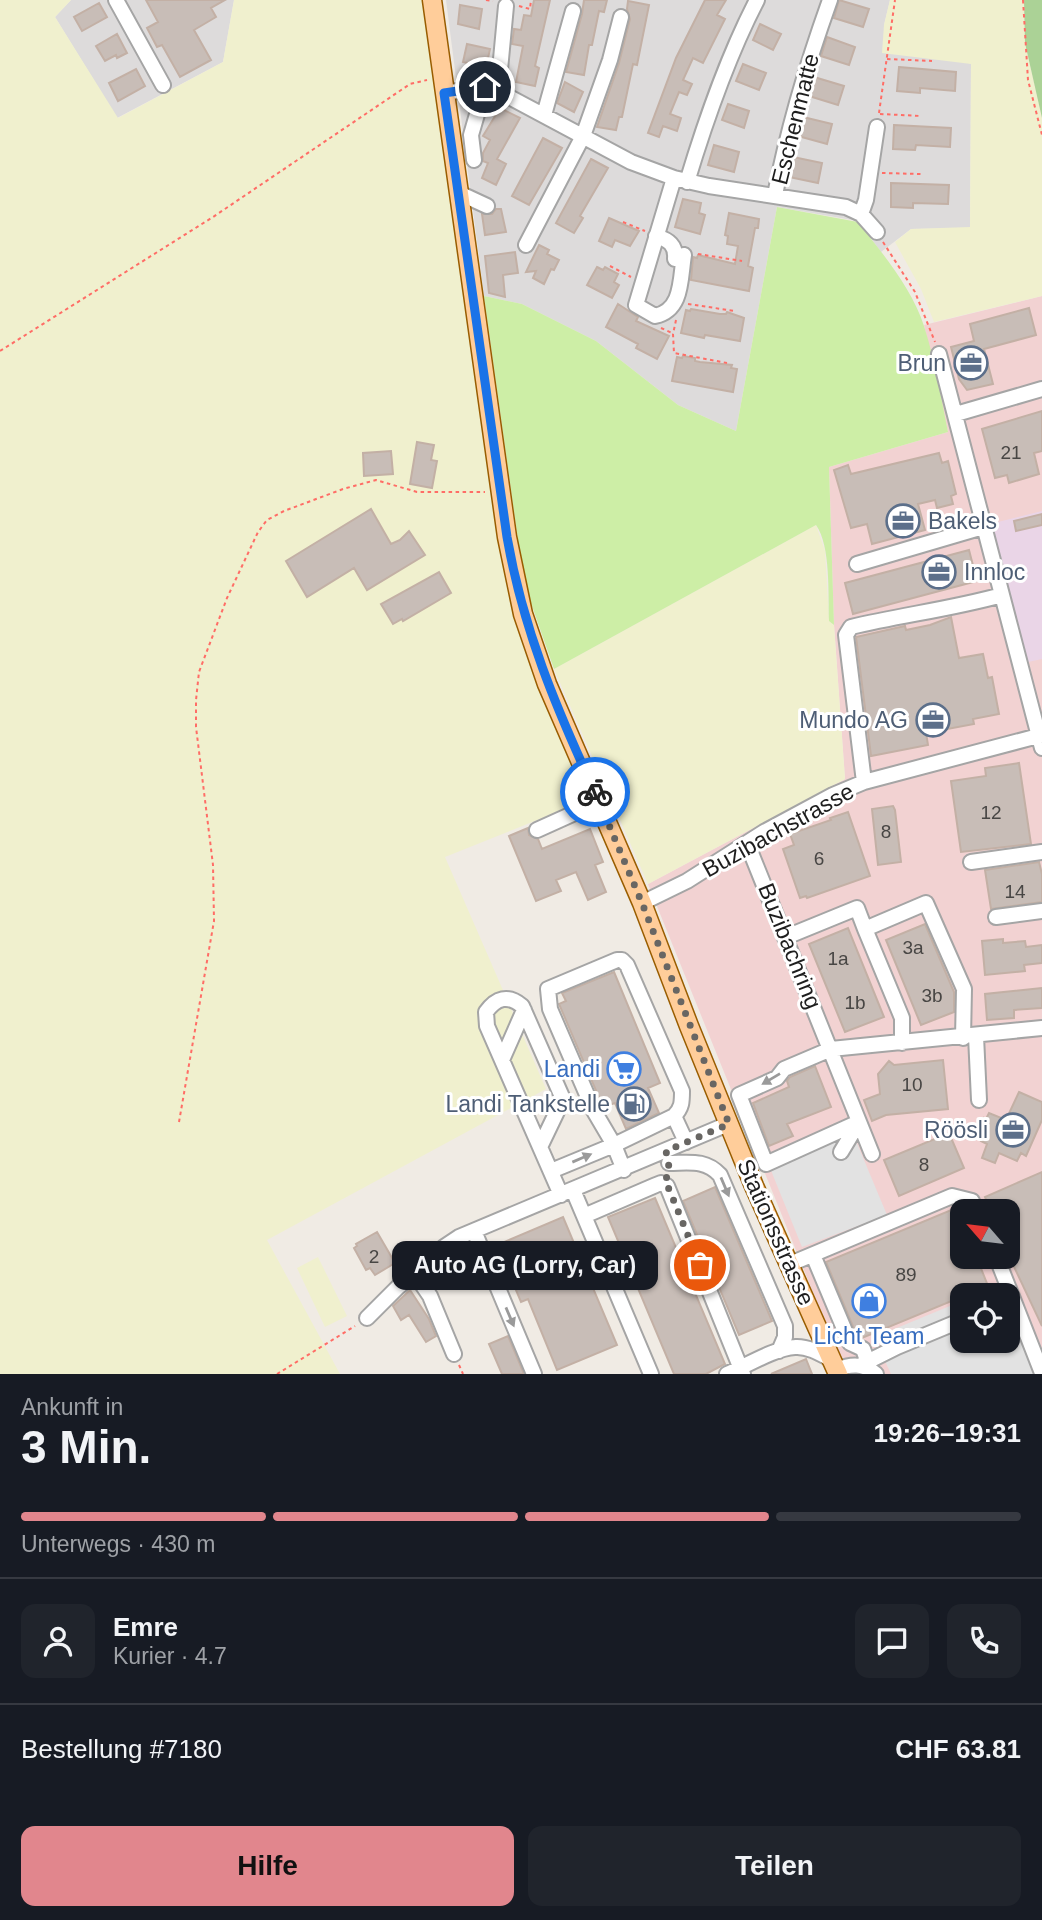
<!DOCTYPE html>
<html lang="de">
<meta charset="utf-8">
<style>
body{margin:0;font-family:Helvetica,sans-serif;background:#20242c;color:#f1f3f6;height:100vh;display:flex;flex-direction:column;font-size:26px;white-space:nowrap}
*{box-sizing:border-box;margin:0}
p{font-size:23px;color:#9ea1a6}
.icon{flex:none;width:38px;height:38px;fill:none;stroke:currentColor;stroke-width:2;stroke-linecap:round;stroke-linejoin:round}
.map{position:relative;height:1374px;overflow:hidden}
.drawer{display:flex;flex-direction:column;background:#171b24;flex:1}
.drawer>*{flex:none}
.needle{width:46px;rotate:298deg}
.controls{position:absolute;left:950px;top:1199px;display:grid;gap:14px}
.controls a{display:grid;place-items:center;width:70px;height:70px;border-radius:14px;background:#171b24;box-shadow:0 2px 5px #0004;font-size:35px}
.pin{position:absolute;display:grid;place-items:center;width:60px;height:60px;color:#fff;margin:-30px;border:4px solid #fff;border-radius:50%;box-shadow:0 2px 7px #0007}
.courier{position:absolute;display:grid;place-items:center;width:70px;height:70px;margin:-35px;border:5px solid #1a73e8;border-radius:50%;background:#fff;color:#222;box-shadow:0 2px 9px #0007}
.bubble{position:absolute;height:49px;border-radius:14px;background:#171b24;box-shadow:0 2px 5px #0004;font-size:23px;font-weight:600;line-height:49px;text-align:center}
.overview em{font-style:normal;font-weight:600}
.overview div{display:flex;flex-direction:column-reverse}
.overview{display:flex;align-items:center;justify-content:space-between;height:119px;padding:0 21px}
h1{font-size:46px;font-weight:600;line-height:52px}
.bar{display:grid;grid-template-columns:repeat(4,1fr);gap:10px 7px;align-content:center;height:84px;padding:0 21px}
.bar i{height:9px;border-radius:5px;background:#363941}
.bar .on{background:#e1868d}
.bar p{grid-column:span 4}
.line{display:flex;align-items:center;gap:18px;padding:0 21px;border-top:2px solid #363941}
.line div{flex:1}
.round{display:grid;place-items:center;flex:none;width:74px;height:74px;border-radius:14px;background:#20242c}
.button{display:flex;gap:14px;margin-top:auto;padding:14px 21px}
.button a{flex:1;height:80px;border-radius:14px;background:#e1868d;color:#111;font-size:28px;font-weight:600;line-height:80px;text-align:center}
.button a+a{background:#20242c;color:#f1f3f6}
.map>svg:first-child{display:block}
.residential{fill:#dddbdb}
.commercial{fill:#f2d2d2;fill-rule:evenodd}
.industrial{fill:#ead5e7}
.farmland{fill:#f0f0ce}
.grass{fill:#cdeea6}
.forest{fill:#abd296}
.parking{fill:#e2e2e2}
.building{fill:#c8bdb7;stroke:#c3b0a5;stroke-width:2}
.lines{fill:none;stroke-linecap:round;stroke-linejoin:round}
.minor-casing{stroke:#a5a5a5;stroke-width:18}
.major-casing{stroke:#995d00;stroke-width:21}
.path{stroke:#ff6d66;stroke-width:2;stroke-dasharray:3.5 3.5;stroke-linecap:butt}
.minor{stroke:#fff;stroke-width:14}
.major{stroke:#ffcd9a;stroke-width:18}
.oneway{fill:#9a9a9a}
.done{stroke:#686663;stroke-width:7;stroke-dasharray:0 12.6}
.route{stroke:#1a73e8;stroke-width:9}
.labels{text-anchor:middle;stroke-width:6;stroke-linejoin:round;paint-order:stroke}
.number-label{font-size:19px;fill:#484644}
.street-label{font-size:23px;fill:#1e1e1e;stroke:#fff}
.service-label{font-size:23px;fill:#4e5e75;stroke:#fff;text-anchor:end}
.shop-label{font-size:23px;fill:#366cbe;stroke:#fff;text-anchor:end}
</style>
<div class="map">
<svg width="1042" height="1374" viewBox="0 0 1042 1374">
<rect width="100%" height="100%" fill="#f0ebe4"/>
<path class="residential" d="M71,0H234L223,62L117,118L55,17Z
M446,0H890L884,25L971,64L970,228L911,229L881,252L858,221L777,207L736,431L678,405L596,341L522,304L484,296Z"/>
<path class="commercial" d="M1042,296V1374H846L648,884L845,779L834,625L829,467L948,432L924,325ZM962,1211H1008V1256H962ZM962,1295H1008V1340H962Z"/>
<path class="industrial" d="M1042,511V659L1028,662L990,524Z"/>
<path class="farmland" d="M0,0H71L55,17L118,118L223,62L234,0H431L521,630L587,800L445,857L546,1089L267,1240L340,1374H0Z
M890,0H1024L1025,43L1042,118V296L934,322L921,289L895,242L911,229L970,227L971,64L882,53L884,25Z
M816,525L825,551L829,621L834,625L845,779L648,884L554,669Z
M318,1257L347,1316L325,1327L297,1268Z"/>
<path class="grass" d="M777,207L858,222C882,253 912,288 924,326C935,360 941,397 948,432L829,467L834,625L829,621C828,595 831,546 816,525L554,669L524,583L484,296L522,304L596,341L678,405L736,431Z"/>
<path class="forest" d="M1024,0H1042V118L1025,43Z"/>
<path class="parking" d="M842,1135L856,1141L887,1215L802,1247L770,1168Z
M1008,1297L1042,1374H891L885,1361L887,1332L962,1301V1340H1008Z"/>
<path class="building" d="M146,0H225L211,8L216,17L194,30L211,60L180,77L162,45L157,47L147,28L158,22Z
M534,0H550L535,66L539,68L535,86L516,82L523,46L512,44L514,29L521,30L524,15L531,16Z
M584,0H607L604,12L599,11L592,45H589L584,75L566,72L582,14Z
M705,0H726L717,15L725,19L703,63L693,58L683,80L692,84L687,95L679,92L670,114L681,118L677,131L663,126L659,137L648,133L676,58Z
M839,0L869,9L863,27L834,18Z
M628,1L649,5L637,65L633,64L622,117H619L616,130L597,127L619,63L630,19L627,9Z
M99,3L107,17L82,31L74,17Z
M460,5L482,9L479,29L458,24Z
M760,24L781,34L773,50L753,40Z
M117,34L127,53L117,58L116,55L105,61L96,46Z
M827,37L855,47L849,65L821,56Z
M467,44L490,49L486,67L463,62Z
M743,64L766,73L759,90L736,81Z
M899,67L956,72L955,91L920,88V93L897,91Z
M136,69L145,86L118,101L109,83Z
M814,77L844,86L838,105L809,96Z
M565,82L583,92L574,112L557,103Z
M728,104L749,111L744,128L722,120Z
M500,108L520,118L497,159L506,164L496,185L482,178L488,163L483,161V153L490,140L483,136Z
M803,117L832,124L827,144L798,136Z
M894,125L951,128L950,147L916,145L915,150L893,149Z
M543,138L562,148L529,205L512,196Z
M714,145L739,152L734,172L708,165Z
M793,157L822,163L818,183L789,177Z
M591,159L608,168L580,216L583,218L574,233L556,223Z
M891,183L949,185L948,204L913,203V208L891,207Z
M683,199L701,203L699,213L705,215L700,234L675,227Z
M496,209H501L506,232L485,235L482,214H492Z
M729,213L759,219L758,228H755L748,266L753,268L749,291L691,280L693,257L697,258L698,255L735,264L738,246L727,244L728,236L725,235Z
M609,218L639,231L630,246L615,240L612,247L599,241Z
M539,245L549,250L547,254L559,260L554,270L551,269L544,284L533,278L536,271L526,272Z
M515,252L518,273L503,275L505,297L489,293L485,256Z
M597,267L603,270L605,267L618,274L614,282L619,285L612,298L587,285Z
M618,304L638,317L636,321L669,336L657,359L636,348L638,344L606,327Z
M1029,308L1036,335L984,349L993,384L967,390L959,379L951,347L974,341L970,324Z
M691,309L720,314H726L727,312L744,318L740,341L705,335L704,338L681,333L686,310L690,311Z
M683,356L695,358V361L700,362L732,365L731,368L737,369L733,392L672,381L677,357L682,358Z
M1042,411V451L1034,453L1039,474L1009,483L1007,475L995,478L982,429Z
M417,442L434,445L431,460L437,461L432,488L410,484Z
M391,451L393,474L364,476L363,453Z
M939,453L942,463L948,461L956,494L951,496L953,504L937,508L935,500L918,504L925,530L872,544L867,524L851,528L834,470L848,465L851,474Z
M371,509L391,544L400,540L409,531L425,555L367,590L354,568L307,597L286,561Z
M1042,514V525L1016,531L1014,521Z
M969,550L977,581L853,614L845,583Z
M439,572L451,593L403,621L402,619L393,624L381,604Z
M951,617L959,658L983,654L988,678L992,677L999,714L973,719L974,724L926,733L928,745L871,756L856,637L905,626L906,630L930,625Z
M1019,763L1031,844L961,852L951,781L986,776L985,768Z
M893,806L895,810L901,862L878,865L872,809Z
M848,812L870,876L807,898L806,896L800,898L783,849L794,845L790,834L831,820L830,818Z
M528,828L529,835L538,839L542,849L590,829L603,862L595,865L606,892L588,900L576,872L556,880L561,891L536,901L509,836Z
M1039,862L1042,874V902L991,909L985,870Z
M925,924L954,992V1012L921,1025L886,940Z
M848,928L884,1017L845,1032L809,944Z
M1003,939V943L1025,941L1026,947L1042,945V963L1024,965L1025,971L985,975L982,941Z
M614,972L660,1083L648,1088L659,1113L626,1129L615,1103L603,1107L559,1004L566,1001L562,993Z
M1042,988V1008L1014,1010V1018L987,1020L985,994Z
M943,1060L948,1109L886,1115L872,1121L864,1100L880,1094L878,1074L889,1061L894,1065Z
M815,1066L831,1107L787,1124L793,1136L769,1146L753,1103L789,1087L787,1081L790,1077Z
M1019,1092L1042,1102V1120L1026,1156L1021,1153L1017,1161L999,1153L995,1163L982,1158L987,1144L981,1141L984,1135L980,1133L984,1118L986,1119L989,1113L1006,1120Z
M949,1133L964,1168L899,1196L884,1160Z
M1042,1172V1326L1008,1254V1211H991L985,1197Z
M715,1187L772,1321L739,1335L683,1201Z
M655,1198L725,1364L706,1374H674L608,1217Z
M956,1208L962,1223V1256H976L988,1286L862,1338L857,1336L826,1262Z
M563,1217L617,1345L557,1370L528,1299L521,1302L497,1245Z
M377,1232L395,1263L375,1275L370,1268L366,1270L354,1248L357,1246L356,1244Z
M410,1290L429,1319L436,1336L426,1342L409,1315L401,1320L393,1306Z
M508,1336L524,1374H502L489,1344Z
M806,1359L812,1374H771Z"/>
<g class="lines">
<defs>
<path id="minor" d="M116,0L163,85
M498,91L506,6
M444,93L485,87L498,91L631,162L674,178L709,186L846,207L861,214L877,232
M544,115L573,11
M474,160L471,135L480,104L478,88
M674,178L636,305L655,316C683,310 680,279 684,255
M687,182C706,119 727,58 757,0
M459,193L487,206
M775,195C788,128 807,64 830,0
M861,214L866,200L877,127
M656,236C669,240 676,245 675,259
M526,245L583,136L610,60L621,17
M939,354L1042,748
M956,414L1042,389
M857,564L983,527
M864,782L846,635L851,627C901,615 952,609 1002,595
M537,830L599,802
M747,843L872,1154
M971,862L1042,852
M642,903L687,881L764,832L833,795L864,782L1042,735
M996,917L1042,911
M786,937L857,908L865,929
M976,1036L979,1100
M902,1043V1018L865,929L926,903L964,989L963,1038
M502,1060L524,1010
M859,1122L766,1164L739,1095L777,1078L784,1069L831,1049L1042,1028
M540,1147L563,1099L522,1006C508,994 496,998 486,1012L487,1026L561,1195
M841,1152L859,1122
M669,1163C689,1163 705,1159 720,1175L785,1326V1337L779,1351
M624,1170L614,1145L674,1116
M551,1171L614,1145L594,1111L550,1009L548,989L617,960H622L627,965L682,1091C682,1102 682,1108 674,1116L686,1142
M573,1190L651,1374
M584,1216L656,1185L661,1183L667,1186L743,1374
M474,1231L534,1374
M813,1255L850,1343L863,1349L867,1360
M996,1256L1013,1299L1008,1301
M790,1264L952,1196L972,1201L976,1211
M415,1274L430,1296L454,1354
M1013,1299L1042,1373
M367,1318L398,1287L439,1255L444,1247L459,1237L728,1124
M861,1365L897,1347L962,1320
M836,1370C851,1364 863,1363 876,1374
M727,1374C746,1366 775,1348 795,1347C808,1346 821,1354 832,1360"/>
<path id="major" d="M432,0L507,537L523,614L547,684L642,903L689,1026L754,1186L838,1374"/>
</defs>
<use href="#minor" class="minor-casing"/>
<use href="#major" class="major-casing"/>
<path class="path" d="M486,0L493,1
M1023,0L1028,80L1042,135
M519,6L530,9L531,0
M887,59L932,61
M879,113L895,0
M880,114L921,116
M882,173L921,174
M623,222L645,231
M883,242L915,292L935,342
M698,254L742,261
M610,266L631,277
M688,304L735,311
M676,320L673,334L674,353L727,363
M661,328L672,333
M0,351L213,217L410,84L427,80
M179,1122L214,921L213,865L196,727V700L199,672L227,598L258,532L267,520L284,511L343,489L376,480L417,492H485
M459,1365L463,1374
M277,1374L355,1326"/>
<use href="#minor" class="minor"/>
<use href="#major" class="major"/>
</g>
<defs><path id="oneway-solid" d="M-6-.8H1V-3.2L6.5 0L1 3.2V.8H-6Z" transform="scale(1.75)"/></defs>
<g class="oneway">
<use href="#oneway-solid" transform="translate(771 1079) rotate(149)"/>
<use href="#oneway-solid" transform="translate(582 1158) rotate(-23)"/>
<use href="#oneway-solid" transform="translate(725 1187) rotate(67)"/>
<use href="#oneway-solid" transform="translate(510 1317) rotate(67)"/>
</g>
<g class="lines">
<path class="done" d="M595,792L642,903L729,1124L666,1151L669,1167L665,1184L669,1189L700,1265"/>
<path class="route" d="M485,87L444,93L507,537C523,629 556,708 595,792"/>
</g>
<defs>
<symbol id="office-ring" viewBox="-11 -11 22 22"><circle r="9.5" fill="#fff" stroke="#5c6f8a" stroke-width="1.5"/><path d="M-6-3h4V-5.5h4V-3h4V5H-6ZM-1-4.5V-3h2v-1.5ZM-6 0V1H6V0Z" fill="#5c6f8a"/></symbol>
<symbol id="supermarket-ring" viewBox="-11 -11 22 22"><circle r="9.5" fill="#fff" stroke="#3f7fe0" stroke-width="1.5"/><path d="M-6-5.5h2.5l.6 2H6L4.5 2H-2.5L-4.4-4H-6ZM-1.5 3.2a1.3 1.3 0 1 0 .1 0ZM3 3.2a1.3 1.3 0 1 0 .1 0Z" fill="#3f7fe0"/></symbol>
<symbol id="fuel-ring" viewBox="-11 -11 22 22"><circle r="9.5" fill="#fff" stroke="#5c6f8a" stroke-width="1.5"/><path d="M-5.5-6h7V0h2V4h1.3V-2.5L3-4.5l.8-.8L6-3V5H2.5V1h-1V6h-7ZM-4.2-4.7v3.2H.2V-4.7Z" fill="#5c6f8a"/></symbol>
<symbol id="shop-ring" viewBox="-11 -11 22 22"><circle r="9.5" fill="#fff" stroke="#3f7fe0" stroke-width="1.5"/><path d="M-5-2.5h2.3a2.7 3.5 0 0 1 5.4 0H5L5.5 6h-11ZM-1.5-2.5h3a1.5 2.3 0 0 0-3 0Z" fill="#3f7fe0"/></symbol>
</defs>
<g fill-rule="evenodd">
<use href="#office-ring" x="952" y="344" width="38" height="38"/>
<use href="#office-ring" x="884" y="502" width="38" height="38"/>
<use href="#office-ring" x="920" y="553" width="38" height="38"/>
<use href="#office-ring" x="914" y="701" width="38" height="38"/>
<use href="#supermarket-ring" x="605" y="1050" width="38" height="38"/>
<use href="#fuel-ring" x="615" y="1085" width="38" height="38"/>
<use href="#office-ring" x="994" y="1111" width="38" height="38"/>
<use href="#shop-ring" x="850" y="1282" width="38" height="38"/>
</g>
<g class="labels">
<g class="number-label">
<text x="1011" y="459">21</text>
<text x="991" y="819">12</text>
<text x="886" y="838">8</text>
<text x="819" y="865">6</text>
<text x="1015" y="898">14</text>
<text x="913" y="954">3a</text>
<text x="838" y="965">1a</text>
<text x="932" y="1002">3b</text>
<text x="855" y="1009">1b</text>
<text x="912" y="1091">10</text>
<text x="924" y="1171">8</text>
<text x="374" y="1263">2</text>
<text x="906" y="1281">89</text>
</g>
<g class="street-label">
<text transform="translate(795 119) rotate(-76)" y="8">Eschenmatte</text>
<text transform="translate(778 830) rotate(-29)" y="8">Buzibachstrasse</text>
<text transform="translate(790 946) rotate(68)" y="8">Buzibachring</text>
<text transform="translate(776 1232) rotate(66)" y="8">Stationsstrasse</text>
</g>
<g class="service-label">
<text x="946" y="371">Brun</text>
<text x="928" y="529" text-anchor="start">Bakels</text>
<text x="964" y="580" text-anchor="start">Innloc</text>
<text x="908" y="728">Mundo AG</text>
<text x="610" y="1112">Landi Tankstelle</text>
<text x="988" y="1138">Röösli</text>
</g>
<g class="shop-label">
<text x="600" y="1077">Landi</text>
<text x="869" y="1344" text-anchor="middle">Licht Team</text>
</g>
</g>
</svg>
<div class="controls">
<a><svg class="needle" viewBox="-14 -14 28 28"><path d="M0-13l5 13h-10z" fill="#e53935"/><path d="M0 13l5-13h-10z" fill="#9ea1a6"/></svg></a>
<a><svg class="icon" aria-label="locate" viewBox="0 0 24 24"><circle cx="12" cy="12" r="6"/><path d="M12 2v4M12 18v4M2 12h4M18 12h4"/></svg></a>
</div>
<div class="pin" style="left:700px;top:1265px;background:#ea580c"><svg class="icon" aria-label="bag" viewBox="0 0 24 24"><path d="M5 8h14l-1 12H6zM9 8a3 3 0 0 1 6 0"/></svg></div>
<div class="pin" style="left:485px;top:87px;background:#1f2937"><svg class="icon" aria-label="home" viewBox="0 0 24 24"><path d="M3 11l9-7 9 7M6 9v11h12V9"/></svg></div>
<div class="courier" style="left:595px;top:792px"><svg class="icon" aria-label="bike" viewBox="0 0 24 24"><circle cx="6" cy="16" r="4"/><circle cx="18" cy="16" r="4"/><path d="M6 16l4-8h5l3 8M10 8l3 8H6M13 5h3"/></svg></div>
<div class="bubble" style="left:392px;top:1241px;width:266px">Auto AG (Lorry, Car)</div>
</div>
<section class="drawer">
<div class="overview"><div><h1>3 Min.</h1><p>Ankunft in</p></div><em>19:26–19:31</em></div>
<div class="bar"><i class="on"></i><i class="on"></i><i class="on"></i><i></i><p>Unterwegs · 430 m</p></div>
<div class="line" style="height:126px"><a class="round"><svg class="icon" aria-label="person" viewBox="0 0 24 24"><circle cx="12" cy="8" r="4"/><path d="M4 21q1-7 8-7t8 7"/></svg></a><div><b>Emre</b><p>Kurier · 4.7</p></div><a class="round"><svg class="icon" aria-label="chat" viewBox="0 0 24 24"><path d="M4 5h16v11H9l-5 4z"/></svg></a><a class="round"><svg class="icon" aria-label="phone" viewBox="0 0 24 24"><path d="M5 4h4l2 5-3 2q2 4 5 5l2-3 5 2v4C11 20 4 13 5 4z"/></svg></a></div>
<div class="line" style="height:91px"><div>Bestellung #7180</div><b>CHF 63.81</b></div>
<div class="button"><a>Hilfe</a><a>Teilen</a></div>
</section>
